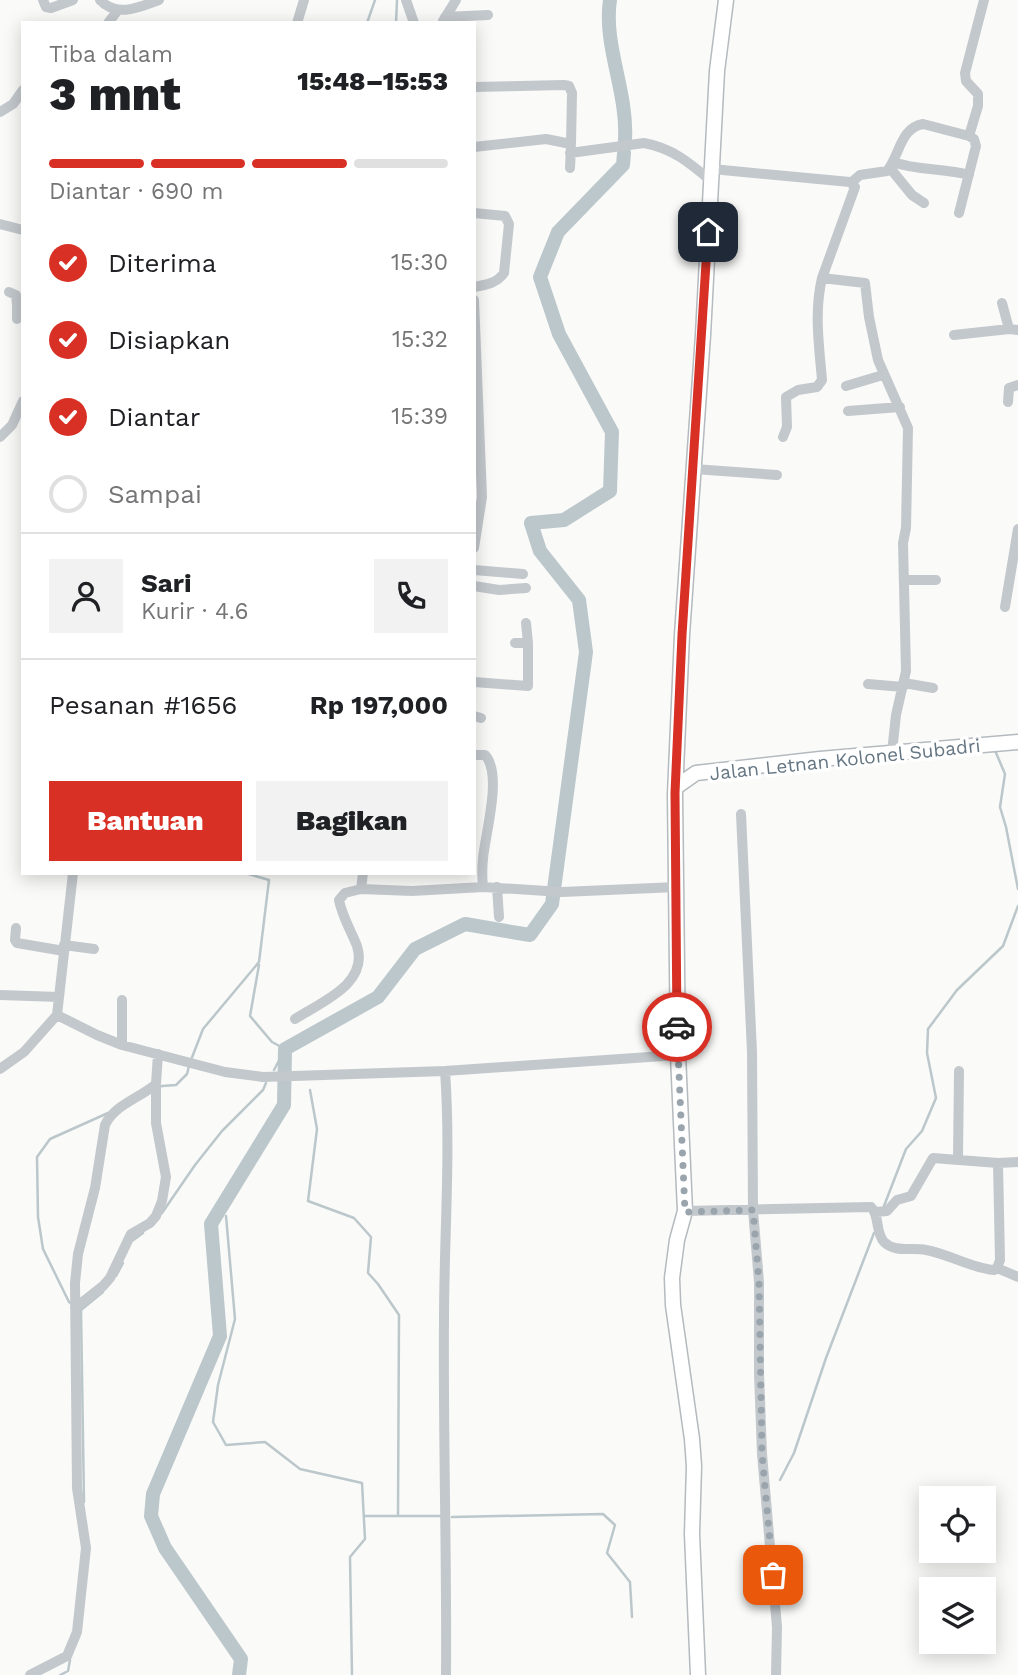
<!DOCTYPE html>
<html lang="id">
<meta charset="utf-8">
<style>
body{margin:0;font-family:"Work Sans",sans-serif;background:#f2f2f2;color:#202124;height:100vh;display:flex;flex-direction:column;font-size:26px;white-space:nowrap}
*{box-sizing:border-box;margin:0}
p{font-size:23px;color:#757577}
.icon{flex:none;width:38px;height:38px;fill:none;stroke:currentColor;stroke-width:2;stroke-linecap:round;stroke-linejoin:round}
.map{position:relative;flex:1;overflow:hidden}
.panel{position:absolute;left:21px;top:21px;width:455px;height:854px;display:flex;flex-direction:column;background:#fff;border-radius:0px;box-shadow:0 4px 18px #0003}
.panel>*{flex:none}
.fabs{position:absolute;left:919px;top:1486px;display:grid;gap:14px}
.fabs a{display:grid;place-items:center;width:77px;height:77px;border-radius:0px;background:#fff;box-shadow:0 4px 18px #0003;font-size:35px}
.pin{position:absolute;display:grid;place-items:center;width:60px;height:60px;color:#fff;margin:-30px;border-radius:14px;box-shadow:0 4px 10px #0006}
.courier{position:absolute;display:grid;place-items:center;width:70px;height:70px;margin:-35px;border:5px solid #d93025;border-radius:50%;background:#fff;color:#222;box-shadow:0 2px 9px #0007}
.head em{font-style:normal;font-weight:800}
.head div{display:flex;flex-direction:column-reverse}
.head{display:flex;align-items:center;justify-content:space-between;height:119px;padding:0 28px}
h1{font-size:46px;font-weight:800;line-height:52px}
.bar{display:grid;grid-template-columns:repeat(4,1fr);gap:10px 7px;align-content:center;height:84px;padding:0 28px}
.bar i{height:9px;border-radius:5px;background:#e0e0e0}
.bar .on{background:#d93025}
.bar p{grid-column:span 4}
.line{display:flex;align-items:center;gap:18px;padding:0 28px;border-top:2px solid #e0e0e0}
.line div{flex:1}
.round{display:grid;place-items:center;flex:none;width:74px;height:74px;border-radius:0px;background:#f2f2f2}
ol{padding:0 28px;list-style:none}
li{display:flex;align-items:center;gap:21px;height:77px}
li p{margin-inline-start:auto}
li .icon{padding:7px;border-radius:50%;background:#d93025;color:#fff;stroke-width:4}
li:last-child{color:#757577}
li i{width:38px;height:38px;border:4px solid #e0e0e0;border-radius:50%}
.action{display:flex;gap:14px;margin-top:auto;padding:14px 28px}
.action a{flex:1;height:80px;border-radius:0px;background:#d93025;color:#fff;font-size:28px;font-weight:800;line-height:80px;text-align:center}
.action a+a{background:#f2f2f2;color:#202124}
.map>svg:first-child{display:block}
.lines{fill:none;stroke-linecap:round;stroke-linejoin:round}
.stream{stroke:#bbc7cb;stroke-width:2.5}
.river{stroke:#bbc7cb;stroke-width:14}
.major-casing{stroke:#b5babe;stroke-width:17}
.minor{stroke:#c3c8cc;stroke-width:10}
.major{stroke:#fff;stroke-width:14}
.done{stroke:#99a4ac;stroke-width:7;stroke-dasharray:0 12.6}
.route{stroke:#d93025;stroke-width:9}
.labels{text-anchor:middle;stroke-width:7;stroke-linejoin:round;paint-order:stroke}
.street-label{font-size:19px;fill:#657683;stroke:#fff}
</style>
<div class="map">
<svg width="1018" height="1675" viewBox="0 0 1018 1675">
<rect width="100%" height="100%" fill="#fafaf8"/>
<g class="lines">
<path class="stream" d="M367,23L375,0
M396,23L397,0
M994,748L1005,774L1000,807L1006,827L1018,889
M259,965L250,1016L272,1042L285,1049L274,1070
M191,1060L203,1029L259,962L269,880L245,873
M158,1088L162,1086L176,1085L187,1074L189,1066
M310,1090L317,1129L308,1201L354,1218L371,1237L368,1273L378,1284L399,1315L398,1515
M884,1206L906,1149L922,1131L936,1098L927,1053L928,1029L957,990L1003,946L1018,906
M162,1213L195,1165L222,1131L263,1090L266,1083
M226,1216L235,1319L218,1385L213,1422L226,1445L265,1442L300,1469L362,1483L365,1539L350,1557L352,1675
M132,1241L143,1233
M116,1276L123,1263
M72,1304L69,1302L43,1249L38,1217L37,1157L50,1139L108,1113
M780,1480L794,1453L826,1358L874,1233
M84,1502L81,1310L103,1292
M364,1516H441
M452,1517L603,1514L615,1525L607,1553L630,1582L632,1617
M60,1675L68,1671L70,1660"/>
<path class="river" d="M610,0C603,45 628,92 625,140
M239,1675L241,1659L165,1548L151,1516L153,1494L220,1336L211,1224L284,1105L285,1049L378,997L415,949L465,924L530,935L552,904L586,652L579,600L540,551L531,523L564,520L610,491L612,432L559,334L540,277L558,232L623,165L624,153"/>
<defs>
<path id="major" d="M676,787L696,773L820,759L1018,742
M698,1675L692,1534L694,1466L692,1439L673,1305L672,1278L677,1240L685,1211L678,1055L675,794L682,635L703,335L717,71L726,0"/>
</defs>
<use href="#major" class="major-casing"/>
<path class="minor" d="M43,0L46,7L51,8L73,0
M100,0C117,18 140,7 159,0
M406,0L414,23
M445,17L488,15
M443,21L456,0
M108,23L118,10
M297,23L304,0
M474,87L564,85L569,86L572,93L571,144L546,139L474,147
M0,112L13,104L23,90
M570,153L644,143C672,148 690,163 711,181
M893,162C918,171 944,168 969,175
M570,168L571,147
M890,168L912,195L924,203
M712,169L850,182L855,187L822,278L865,283L869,317L878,360L908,428L906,528L903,543L906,671L896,715L892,752
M852,182L860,175L887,171C900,155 900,128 923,124L969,136L978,106V94L966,81L965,73L984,0
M474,213L505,216L509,224L504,273C497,283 486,285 474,287
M959,213L976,146L974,139L969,136
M0,224L23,230
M9,292L16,295L17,305
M474,300L482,497L474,548
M1002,303L1009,329L1018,330
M17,319V305L23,304
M954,335L1009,329
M846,386L883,375
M1008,402L1009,388L1018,385
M848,411L900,407
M0,437L12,425L23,401
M783,437L787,427L786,397L798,390L817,387L822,380C819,345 814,312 822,278
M694,469L777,475
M474,570L523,574
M904,580H936
M474,586L499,590L526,588
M1005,607L1018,529
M526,623L528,643
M474,682L528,686V643H515
M904,683L933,688
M868,684L903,687
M474,716L481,718
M474,755H485C503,774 485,834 483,859C482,868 482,877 483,887
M741,814L752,1052L753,1210L759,1282V1373L762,1454L777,1627L776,1675
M363,873L361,889L412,891L483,887L562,892L677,887
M497,887L499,917
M16,928L15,940L17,943L64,951
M64,945L94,949
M0,995L59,997
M122,1000V1045
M57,1015L97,1035L122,1045L225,1072L263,1077L445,1071L678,1055
M57,1015L73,873
M295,1019C321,1002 369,984 357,946C351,931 342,916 339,900L345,893L361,889
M0,1069L24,1052L57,1015
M445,1071C451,1154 444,1237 444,1320C443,1438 447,1557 446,1675
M958,1158L959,1071
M685,1211L871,1207C880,1216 875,1232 884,1242C895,1253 912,1247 926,1250C949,1254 971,1268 994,1270L997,1268L1000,1260L998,1163L1018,1162
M876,1212L887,1211L897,1200L911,1196L933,1158L998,1163
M997,1268L1018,1277
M75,1308L103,1286L110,1278L131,1234L150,1223L156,1216L162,1201L166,1177L156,1123V1084
M30,1675L67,1656L77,1632L86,1548L77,1488L75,1283L78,1254L95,1188L105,1125C114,1105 140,1098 156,1084L158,1054"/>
<use href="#major" class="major"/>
</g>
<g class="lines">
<path class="done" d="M677,1027L685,1212L753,1210L759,1282L762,1454L773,1575"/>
<path class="route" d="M677,1027L675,793L682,635L708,232"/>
</g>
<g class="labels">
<g class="street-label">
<text transform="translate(845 759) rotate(-6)" y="7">Jalan Letnan Kolonel Subadri</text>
</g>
</g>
</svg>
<div class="fabs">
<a><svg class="icon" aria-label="locate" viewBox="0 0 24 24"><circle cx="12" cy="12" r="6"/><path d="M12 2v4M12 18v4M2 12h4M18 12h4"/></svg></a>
<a><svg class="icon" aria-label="layers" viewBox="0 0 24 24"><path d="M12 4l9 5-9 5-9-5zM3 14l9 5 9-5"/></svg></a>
</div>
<div class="pin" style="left:773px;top:1575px;background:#ea580c"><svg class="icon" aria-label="bag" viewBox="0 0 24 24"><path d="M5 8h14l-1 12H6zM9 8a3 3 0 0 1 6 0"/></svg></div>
<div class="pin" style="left:708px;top:232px;background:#1f2937"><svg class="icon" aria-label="home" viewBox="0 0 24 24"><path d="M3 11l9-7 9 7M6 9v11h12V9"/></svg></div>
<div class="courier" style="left:677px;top:1027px"><svg class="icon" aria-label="car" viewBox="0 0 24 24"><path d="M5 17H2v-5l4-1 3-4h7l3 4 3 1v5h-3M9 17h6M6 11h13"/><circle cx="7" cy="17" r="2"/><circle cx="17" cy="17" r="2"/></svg></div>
<section class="panel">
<div class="head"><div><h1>3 mnt</h1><p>Tiba dalam</p></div><em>15:48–15:53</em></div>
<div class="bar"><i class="on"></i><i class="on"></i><i class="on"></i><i></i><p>Diantar · 690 m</p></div>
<ol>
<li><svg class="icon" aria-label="check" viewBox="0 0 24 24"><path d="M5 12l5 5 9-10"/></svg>Diterima<p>15:30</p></li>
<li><svg class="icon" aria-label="check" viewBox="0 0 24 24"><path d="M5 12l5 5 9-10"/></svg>Disiapkan<p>15:32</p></li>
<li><svg class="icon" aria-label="check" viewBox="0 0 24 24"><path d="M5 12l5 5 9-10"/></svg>Diantar<p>15:39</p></li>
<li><i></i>Sampai</li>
</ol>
<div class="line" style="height:126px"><a class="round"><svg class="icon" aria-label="person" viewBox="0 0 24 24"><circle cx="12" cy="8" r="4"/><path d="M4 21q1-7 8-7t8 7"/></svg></a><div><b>Sari</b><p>Kurir · 4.6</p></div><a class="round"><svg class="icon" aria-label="phone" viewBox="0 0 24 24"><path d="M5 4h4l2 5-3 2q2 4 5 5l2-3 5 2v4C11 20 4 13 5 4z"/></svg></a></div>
<div class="line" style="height:91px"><div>Pesanan #1656</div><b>Rp 197,000</b></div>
<div class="action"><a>Bantuan</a><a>Bagikan</a></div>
</section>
</div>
